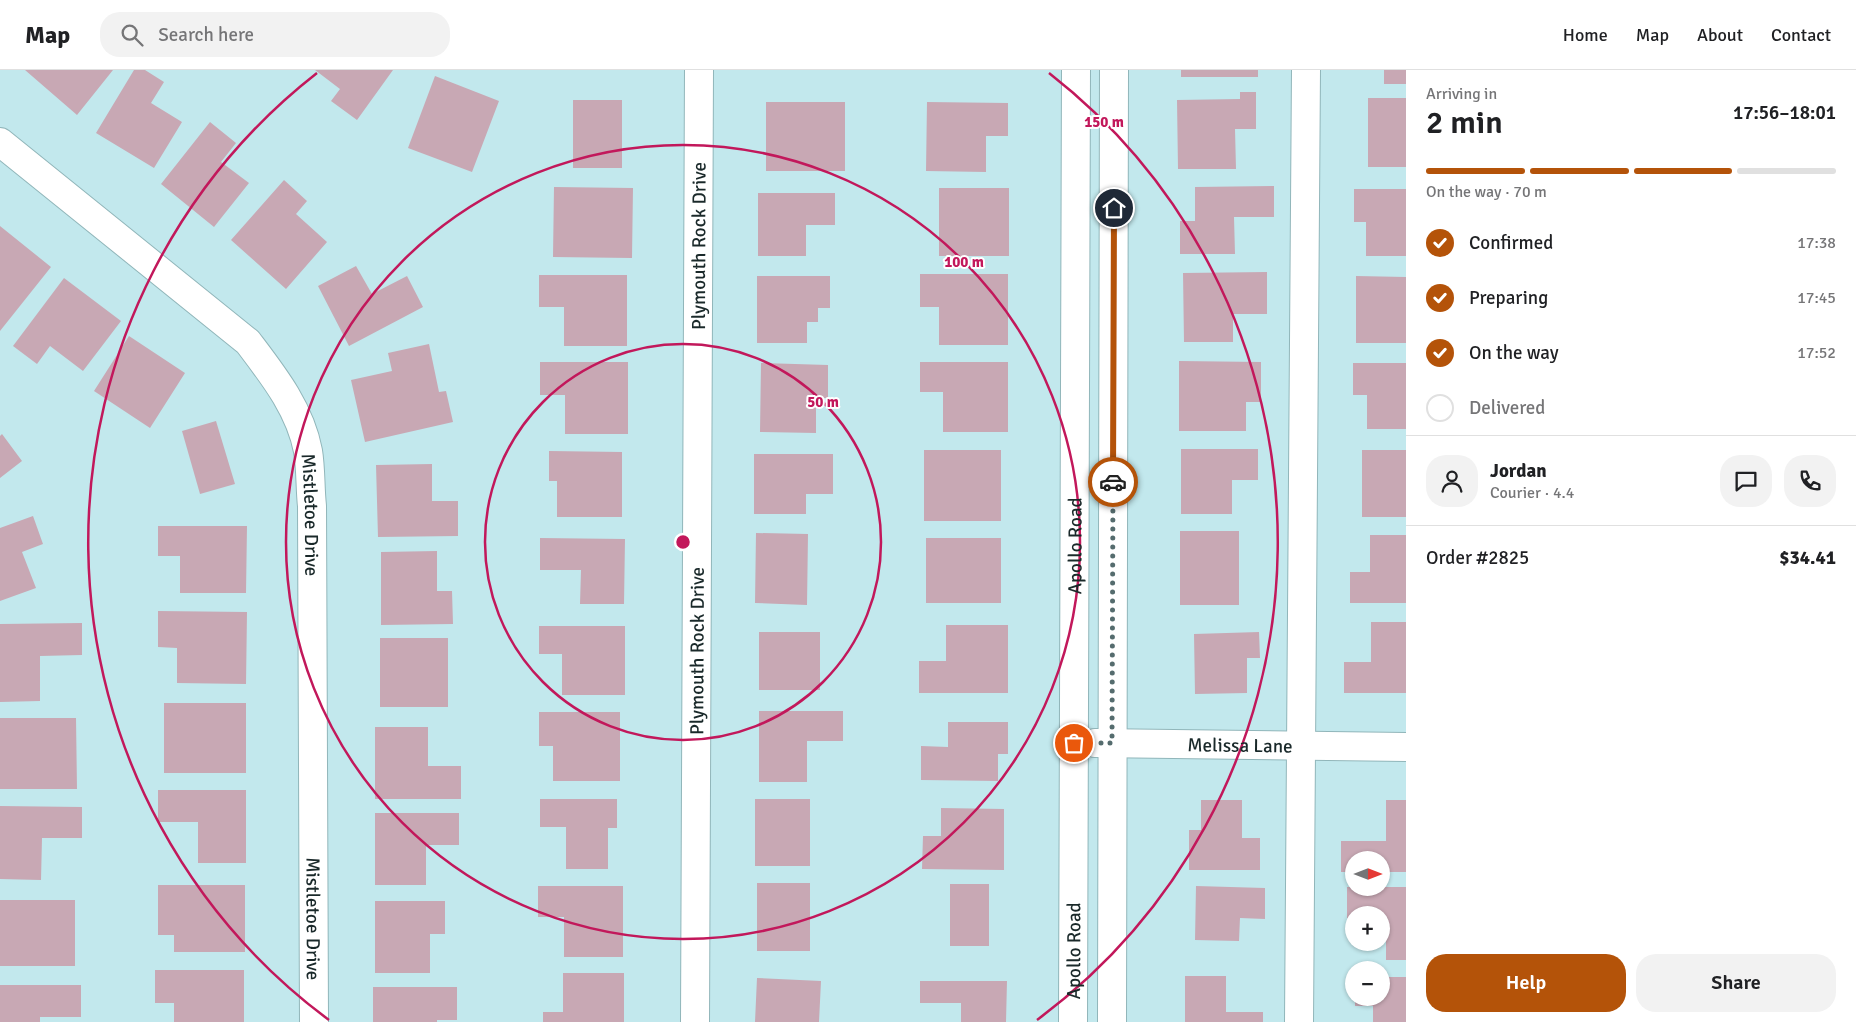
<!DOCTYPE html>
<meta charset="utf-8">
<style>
body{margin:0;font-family:Signika,sans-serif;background:#f2f2f2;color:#202124;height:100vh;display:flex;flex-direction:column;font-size:19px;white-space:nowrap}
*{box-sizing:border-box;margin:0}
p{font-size:16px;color:#757577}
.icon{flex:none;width:28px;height:28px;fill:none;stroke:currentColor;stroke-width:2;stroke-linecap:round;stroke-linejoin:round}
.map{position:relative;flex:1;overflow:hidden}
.sheet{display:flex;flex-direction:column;background:#fff;width:450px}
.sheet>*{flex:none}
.needle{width:32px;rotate:90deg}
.tools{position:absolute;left:1345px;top:781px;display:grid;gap:10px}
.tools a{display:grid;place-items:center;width:45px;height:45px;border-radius:50%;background:#fff;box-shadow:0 1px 4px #0004;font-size:25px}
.pin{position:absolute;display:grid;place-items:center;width:42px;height:42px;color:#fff;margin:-21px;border:2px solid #fff;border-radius:50%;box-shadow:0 1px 5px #0007}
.courier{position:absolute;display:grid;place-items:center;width:50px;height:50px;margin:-25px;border:4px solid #b45309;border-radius:50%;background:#fff;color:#222;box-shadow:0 1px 6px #0007}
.summary em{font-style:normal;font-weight:600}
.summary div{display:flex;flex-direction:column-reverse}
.summary{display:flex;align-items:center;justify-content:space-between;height:85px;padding:0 20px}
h1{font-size:32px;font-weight:600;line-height:38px}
.bar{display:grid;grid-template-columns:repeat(4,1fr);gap:8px 5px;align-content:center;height:60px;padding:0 20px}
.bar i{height:6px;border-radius:4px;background:#e0e0e0}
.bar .active{background:#b45309}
.bar p{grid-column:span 4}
.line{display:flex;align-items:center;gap:12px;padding:0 20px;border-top:1px solid #e0e0e0}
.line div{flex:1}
.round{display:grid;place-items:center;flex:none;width:52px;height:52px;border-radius:20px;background:#f2f2f2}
ol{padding:0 20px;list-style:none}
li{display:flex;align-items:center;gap:15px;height:55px}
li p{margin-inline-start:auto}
li .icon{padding:5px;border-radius:50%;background:#b45309;color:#fff;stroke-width:4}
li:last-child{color:#757577}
li i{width:28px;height:28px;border:2px solid #e0e0e0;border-radius:50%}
.action{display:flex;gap:10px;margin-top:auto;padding:10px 20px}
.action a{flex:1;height:58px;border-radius:20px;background:#b45309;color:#fff;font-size:20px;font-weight:600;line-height:58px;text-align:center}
.action a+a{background:#f2f2f2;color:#202124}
header{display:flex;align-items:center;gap:30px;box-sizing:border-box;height:70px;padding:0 25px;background:#fff;border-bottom:1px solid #e0e0e0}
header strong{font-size:24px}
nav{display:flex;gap:28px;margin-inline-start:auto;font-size:18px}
.search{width:350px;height:45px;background:#f2f2f2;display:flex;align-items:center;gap:12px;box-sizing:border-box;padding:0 18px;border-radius:20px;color:#757577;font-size:19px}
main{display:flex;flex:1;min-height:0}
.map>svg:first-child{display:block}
.building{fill:#c8a8b4}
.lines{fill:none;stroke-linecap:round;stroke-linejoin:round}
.minor-casing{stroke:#91b6ba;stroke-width:30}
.minor{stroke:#fff;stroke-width:28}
.done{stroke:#556c6e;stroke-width:5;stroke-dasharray:0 9}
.route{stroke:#b45309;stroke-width:6}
.ring{fill:none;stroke:#c2185b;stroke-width:2.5}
.labels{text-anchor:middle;stroke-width:4;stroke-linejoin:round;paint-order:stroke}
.street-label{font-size:19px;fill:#1a292a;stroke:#fff}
.centre{fill:#c2185b;stroke:#fff;stroke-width:2.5}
.ring-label{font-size:15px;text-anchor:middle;font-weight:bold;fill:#c2185b;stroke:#fff;stroke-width:4;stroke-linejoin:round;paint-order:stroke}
</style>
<header>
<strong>Map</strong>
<div class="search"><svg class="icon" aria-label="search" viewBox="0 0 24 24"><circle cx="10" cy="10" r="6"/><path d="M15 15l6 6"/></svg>Search here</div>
<nav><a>Home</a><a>Map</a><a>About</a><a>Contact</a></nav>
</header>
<main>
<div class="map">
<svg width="1406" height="952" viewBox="0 0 1406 952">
<rect width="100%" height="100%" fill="#c2e8ed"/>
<path class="building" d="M25,0H113L77,45Z
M134,0H145L164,12L151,33L182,52L154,98L96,63Z
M315,0H393L357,50L331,31L340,19Z
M1181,0H1258V7H1181Z
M1384,0H1406V14H1384Z
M435,6L499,31L472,102L408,78Z
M1240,22H1256V59H1235L1236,99H1178L1177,30L1240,29Z
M1368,28H1406V97H1368Z
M573,30H622V98H573Z
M766,32H845V101H766Z
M927,32L1008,33V66H986V102L926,101Z
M210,52L236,73L221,92L249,113L214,157L161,114Z
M284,110L307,131L296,144L327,172L286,219L231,170Z
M1274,116V147H1234L1235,184H1180V151H1195V117Z
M554,117L633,118L632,188L553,187Z
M939,118H1009V186H939Z
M1354,119H1406V186H1366V152H1354Z
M758,123H835V155H806V186H758Z
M0,156L51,197L0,261Z
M356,196L372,224L407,206L423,237L349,276L318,216Z
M1267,202V244H1233V272H1184L1183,203Z
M920,204H1008V275H939V237H920Z
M539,205H627V276H564V237H539Z
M757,206H830V238H818V252H807V273H757Z
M1356,206L1406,207V273H1356Z
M64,208L121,251L83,301L50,276L37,294L13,276Z
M129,266L185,303L150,358L94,321Z
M429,274L439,322L446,321L453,352L365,372L351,310L392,301L388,283Z
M1179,291L1261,292V332H1246V361H1179Z
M540,292H628V364H565V325H540Z
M920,292H1008V362H943V322H920Z
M761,293L828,295V328H816V363L760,362Z
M1353,293H1406V359H1367V325H1353Z
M216,351L235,414L200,424L182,361Z
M2,364L22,391L0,408V366Z
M1181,379H1258V410H1232V444H1181Z
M924,380H1001V451H924Z
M1362,380H1406V447H1362Z
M549,381L622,382V447H557V411H549Z
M754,384H833V424H806V444H754Z
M432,394V431H458V466L378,467L376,395Z
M33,446L43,474L22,482L36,518L0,531V458Z
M158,456H247L246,523H180V486H158Z
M1180,461H1239V535H1180Z
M756,463L808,464L807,535L755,533Z
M1370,465H1406V533H1350V502H1370Z
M540,468L625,469L624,534H580L581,500H540Z
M926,468H1001V533H926Z
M437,481V521H452L453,554L381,555V482Z
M158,541L247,542L246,614L177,613V578L158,577Z
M1371,552H1406V623H1344V592H1371Z
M82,553V585L40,586V631L0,632V554Z
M946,555H1008V623H919V591H946Z
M539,556H625V625H562V584H539Z
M759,562H820V620H759Z
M1259,562L1260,588H1247V623L1195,624L1194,564Z
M380,568H448V637H380Z
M164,633H246V703H164Z
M759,641H843V671H807V712H759Z
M539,642H620V711H553V676H539Z
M0,648H76L77,719H0Z
M948,652H1008V684H998V711L921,710V676L948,677Z
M375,657H428V696H461V729H375Z
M158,720H246V793H198V752H158Z
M540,729H617V758H608V799H566V757H540Z
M755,729H810V796H755Z
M1201,730H1242V768H1260V800H1189V760H1201Z
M1386,730H1406V802H1381V790H1354V802H1341V771H1386Z
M0,736L82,737V768H42L41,810L0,809Z
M941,738L1004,739V800L922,799L923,766H941Z
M375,743H459V775H426V815H375Z
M757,813H810V881H757Z
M950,814H989V876H950Z
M158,815H245V882H174V865H158Z
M538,816H623V887H564V847H538Z
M1196,816L1265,818V849L1240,848L1239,871L1195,870Z
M1347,817H1406V890H1386V848H1381V845H1354V848H1347Z
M0,830H75V896H0Z
M375,831H445V864H430V903H375Z
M155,900H244V952H174V933H155Z
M563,903H624V952H543V942H563Z
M1185,906H1226V942H1263V952H1185Z
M1381,907H1406V952H1373V936H1355V928H1381Z
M757,908L821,911L819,952H755Z
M920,911H1007L1006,952H961V933H920Z
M0,915H81V947H40V952H0Z
M373,917H457V950H437V952H373Z"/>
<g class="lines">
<defs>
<g id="minor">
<path id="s1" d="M0,72L248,272C273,305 300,339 308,381C311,399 310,418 312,436L314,952"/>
<path id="s2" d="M1095,673L1406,677"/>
<path id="s3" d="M695,952L699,0"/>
<path id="s4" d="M1073,952L1076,0"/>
<path d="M1112,952L1114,0"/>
<path d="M1299,952L1306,0"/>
</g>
</defs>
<use href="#minor" class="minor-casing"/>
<use href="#minor" class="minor"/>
</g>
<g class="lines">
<path class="done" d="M1074,673H1112L1113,412"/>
<path class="route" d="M1113,412L1114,138"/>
</g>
<g class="ring">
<circle cx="683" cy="472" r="198"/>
<circle cx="683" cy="472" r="397"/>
<path d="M329 950A595 595 0 0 1 317 3M1049 3A595 595 0 0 1 1037 950"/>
</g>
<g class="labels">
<g class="street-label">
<text dy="7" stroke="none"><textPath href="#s3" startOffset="776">Plymouth Rock Drive</textPath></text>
<text dy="7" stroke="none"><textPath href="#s1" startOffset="508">Mistletoe Drive</textPath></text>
<text dy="7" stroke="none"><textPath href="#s4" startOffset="476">Apollo Road</textPath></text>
<text dy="7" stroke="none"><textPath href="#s3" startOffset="371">Plymouth Rock Drive</textPath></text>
<text dy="7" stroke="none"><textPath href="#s2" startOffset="145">Melissa Lane</textPath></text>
<text dy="7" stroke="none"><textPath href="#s1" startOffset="912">Mistletoe Drive</textPath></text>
<text dy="7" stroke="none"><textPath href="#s4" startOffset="71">Apollo Road</textPath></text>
</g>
</g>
<circle cx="683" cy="472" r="8" class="centre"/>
<g class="ring-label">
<text x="1104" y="57">150 m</text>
<text x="964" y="197">100 m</text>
<text x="823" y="337">50 m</text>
</g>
</svg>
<div class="tools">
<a><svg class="needle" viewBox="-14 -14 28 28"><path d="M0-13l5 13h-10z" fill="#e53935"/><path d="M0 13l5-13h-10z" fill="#757577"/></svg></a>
<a>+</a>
<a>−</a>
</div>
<div class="pin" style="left:1074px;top:673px;background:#ea580c"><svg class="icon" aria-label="bag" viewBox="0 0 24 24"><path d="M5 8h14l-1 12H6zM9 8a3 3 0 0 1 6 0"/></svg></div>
<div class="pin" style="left:1114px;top:138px;background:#1f2937"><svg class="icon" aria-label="home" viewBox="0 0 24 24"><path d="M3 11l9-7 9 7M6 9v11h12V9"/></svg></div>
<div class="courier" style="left:1113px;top:412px"><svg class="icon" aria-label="car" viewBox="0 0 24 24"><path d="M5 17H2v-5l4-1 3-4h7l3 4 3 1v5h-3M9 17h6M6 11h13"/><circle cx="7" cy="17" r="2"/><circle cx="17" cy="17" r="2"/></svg></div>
</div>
<section class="sheet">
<div class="summary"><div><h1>2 min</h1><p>Arriving in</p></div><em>17:56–18:01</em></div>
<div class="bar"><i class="active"></i><i class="active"></i><i class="active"></i><i></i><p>On the way · 70 m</p></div>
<ol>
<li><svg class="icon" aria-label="check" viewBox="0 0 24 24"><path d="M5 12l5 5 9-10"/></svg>Confirmed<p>17:38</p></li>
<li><svg class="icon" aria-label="check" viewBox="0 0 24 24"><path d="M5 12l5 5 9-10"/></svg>Preparing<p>17:45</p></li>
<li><svg class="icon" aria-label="check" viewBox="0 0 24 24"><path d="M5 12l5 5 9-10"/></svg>On the way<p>17:52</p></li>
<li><i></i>Delivered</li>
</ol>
<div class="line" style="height:90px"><a class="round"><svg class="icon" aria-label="person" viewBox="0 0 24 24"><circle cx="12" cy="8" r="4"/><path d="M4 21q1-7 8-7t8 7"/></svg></a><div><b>Jordan</b><p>Courier · 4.4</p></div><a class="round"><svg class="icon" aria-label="chat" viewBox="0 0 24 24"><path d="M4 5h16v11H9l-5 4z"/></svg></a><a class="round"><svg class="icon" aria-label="phone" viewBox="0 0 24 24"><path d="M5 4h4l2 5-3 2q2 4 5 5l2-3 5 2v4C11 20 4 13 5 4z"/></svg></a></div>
<div class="line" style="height:65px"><div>Order #2825</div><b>$34.41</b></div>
<div class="action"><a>Help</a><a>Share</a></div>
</section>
</main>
